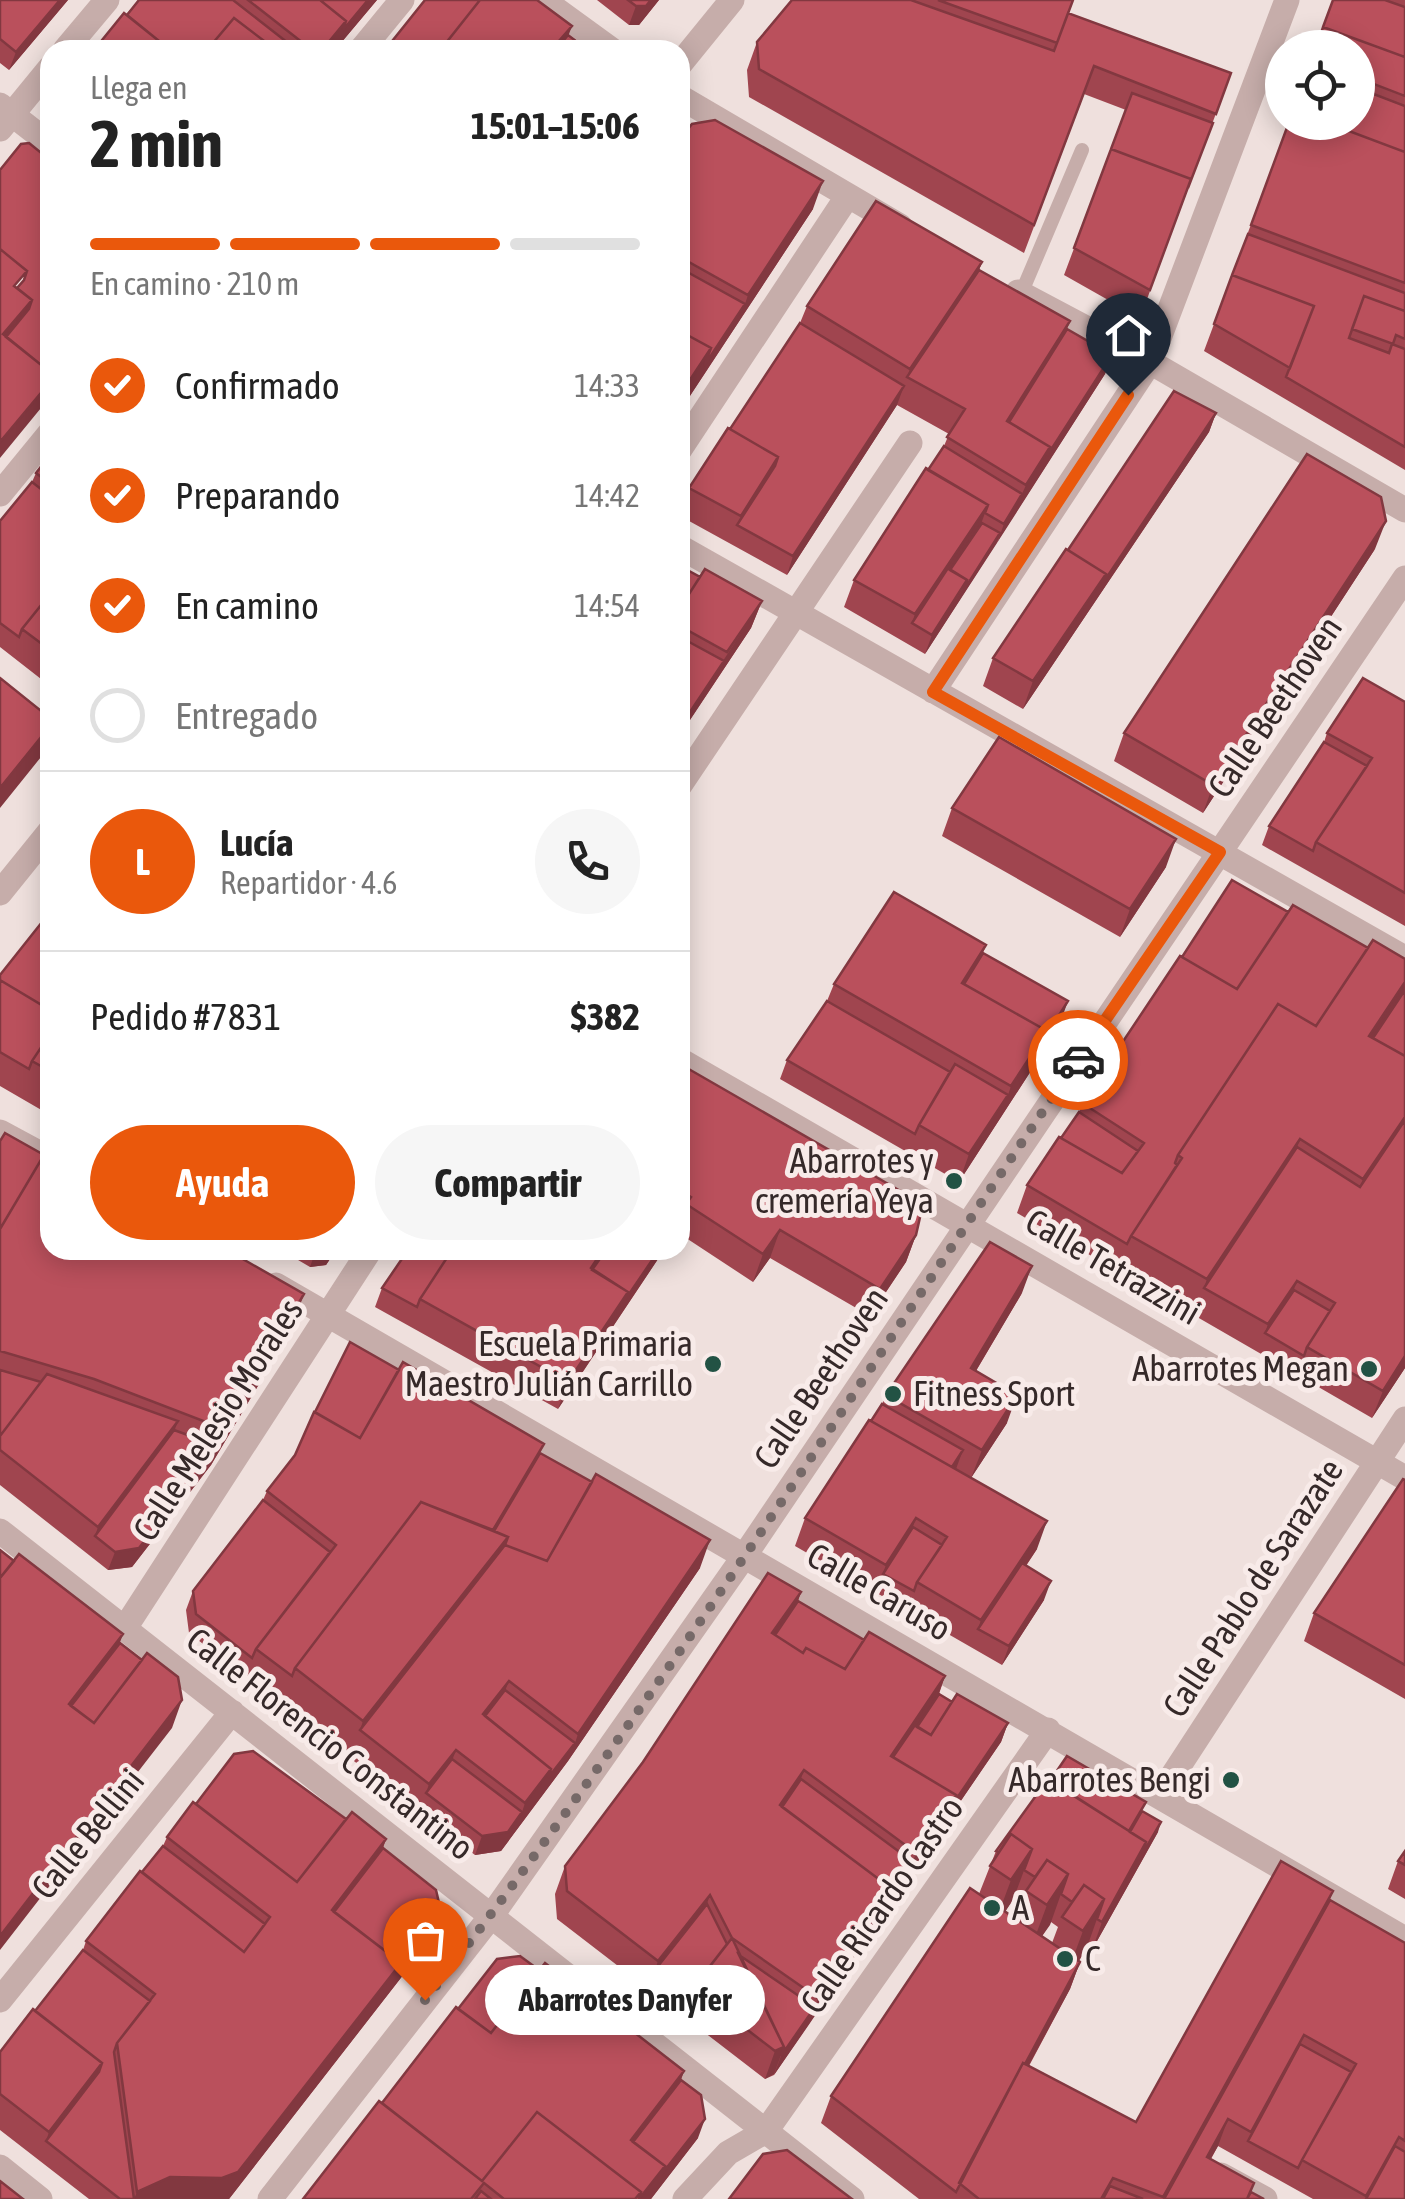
<!DOCTYPE html>
<html lang="es">
<meta charset="utf-8">
<style>
body{margin:0;font-family:"Asap Condensed",sans-serif;background:#f6f6f6;color:#222;height:100vh;display:flex;flex-direction:column;font-size:38px;white-space:nowrap}
*{box-sizing:border-box;margin:0}
p{font-size:32px;color:#767676}
.icon{flex:none;width:55px;height:55px;fill:none;stroke:currentColor;stroke-width:2;stroke-linecap:round;stroke-linejoin:round}
.map{position:relative;flex:1;overflow:hidden}
.details{position:absolute;left:40px;top:40px;width:650px;height:1220px;display:flex;flex-direction:column;background:#fff;border-radius:30px;box-shadow:0 5px 25px #0003}
.details>*{flex:none}
.controls{position:absolute;left:1265px;top:30px;display:grid;gap:20px}
.controls a{display:grid;place-items:center;width:110px;height:110px;border-radius:50%;background:#fff;box-shadow:0 5px 25px #0003;font-size:50px}
.pin{position:absolute;display:grid;place-items:center;width:85px;height:85px;color:#fff;margin:-102px -42px;border-radius:50% 50% 50% 0;rotate:-45deg;box-shadow:0 0 10px #0007}
.pin .icon{rotate:45deg}
.courier{position:absolute;display:grid;place-items:center;width:100px;height:100px;margin:-50px;border:8px solid #ea580c;border-radius:50%;background:#fff;color:#222;box-shadow:0 2px 12px #0007}
.bubble{position:absolute;height:70px;border-radius:35px;background:#fff;box-shadow:0 5px 25px #0003;font-size:32px;font-weight:700;line-height:70px;text-align:center}
.overview em{font-style:normal;font-weight:700}
.overview div{display:flex;flex-direction:column-reverse}
.overview{display:flex;align-items:center;justify-content:space-between;height:170px;padding:0 50px}
h1{font-size:65px;font-weight:700;line-height:75px}
.bar{display:grid;grid-template-columns:repeat(4,1fr);gap:15px 10px;align-content:center;height:120px;padding:0 50px}
.bar i{height:12px;border-radius:8px;background:#e0e0e0}
.bar .active{background:#ea580c}
.bar p{grid-column:span 4}
.line{display:flex;align-items:center;gap:25px;padding:0 50px;border-top:2px solid #e0e0e0}
.line div{flex:1}
.round{display:grid;place-items:center;flex:none;width:105px;height:105px;border-radius:52px;background:#f6f6f6}
ol{padding:0 50px;list-style:none}
li{display:flex;align-items:center;gap:30px;height:110px}
li p{margin-inline-start:auto}
li .icon{padding:10px;border-radius:50%;background:#ea580c;color:#fff;stroke-width:4}
li:last-child{color:#767676}
li i{width:55px;height:55px;border:5px solid #e0e0e0;border-radius:50%}
.action{display:flex;gap:20px;margin-top:auto;padding:20px 50px}
.action a{flex:1;height:115px;border-radius:60px;background:#ea580c;color:#fff;font-size:40px;font-weight:700;line-height:115px;text-align:center}
.action a+a{background:#f6f6f6;color:#222}
.map>svg:first-child{display:block}
.lines{fill:none;stroke-linecap:round;stroke-linejoin:round}
.service{stroke:#c6adaa;stroke-width:14}
.minor{stroke:#c6adaa;stroke-width:25}
.tertiary{stroke:#c6adaa;stroke-width:25}
.wall{fill:#a0454f;fill-rule:evenodd}
.shaded-wall{fill:#823840}
.building{fill:#ba505c;stroke:#823840;stroke-width:2.5}
.done{stroke:#766968;stroke-width:10;stroke-dasharray:0 18}
.route{stroke:#ea580c;stroke-width:12}
.poi-dot{fill:#225244;stroke:#f8ebe9;stroke-width:4}
.labels{text-anchor:middle;stroke-width:10;stroke-linejoin:round;paint-order:stroke}
.street-label{font-size:35px;fill:#352929;stroke:#f8ebe9}
.poi-label{font-size:35px;fill:#352929;stroke:#f8ebe9;text-anchor:end}
</style>
<div class="map">
<svg width="1405" height="2199" viewBox="0 0 1405 2199">
<rect width="100%" height="100%" fill="#efe0dd"/>
<g class="lines">
<path class="service" d="M1021,294L1082,150"/>
<path class="minor" d="M543,0L612,50
M65,50L107,0
M361,50L402,0
M680,97L900,226
M0,105L50,144
M0,129L50,68
M1018,292L1150,362L1405,510
M680,449L847,197
M0,494L50,433
M680,547L1405,958
M933,691L1150,362L1287,0
M680,785L910,443
M680,1060L1405,1478
M0,1132L50,1159
M276,1285L1405,1939
M0,1531L852,2199
M125,1628L370,1250
M1160,1795L1405,1419
M0,2000L232,1712
M0,2167L40,2199
M1221,2175L1265,2199
M270,2199L492,1915L745,1555L1405,578
M685,2199L728,2153L766,2131L1048,1730"/>
<path class="tertiary" d="M680,64L732,0
M0,893L50,831"/>
</g>
<path class="wall" d="M0,0H68L9,70L0,63Z
M139,0H377L335,50H94Z
M597,0H659L639,25H629Z
M792,0H1073L1068,13L1231,73L1140,318L1064,275L1126,110L1084,94L1024,253L749,97L747,70L757,42Z
M1333,0H1405V470L1204,351L1289,122H1358V48Z
M680,139L813,209L680,411Z
M982,262L979,270L1067,329L1112,355L1105,374L925,654L844,607L854,580L944,446L949,434L897,405L787,575L680,516V511L689,488L730,429L800,323L807,306Z
M1216,413L1209,432L1023,709L983,686L993,658L1068,550Z
M50,455V686L0,647V521L32,482L36,473Z
M1375,549L1203,813L1114,761L1124,733Z
M680,566L700,577L762,601L751,628L680,735Z
M1405,702V926L1262,845L1269,826L1324,742L1327,733Z
M952,808L1166,867L1120,937L942,836Z
M50,912V1115L0,1086V975Z
M1288,912L1368,948L1405,959V1368L1372,1418L1017,1213L1027,1185L1061,1138L1079,1112L1082,1103L1182,957Z
M986,945L983,953L1058,1029L959,1182L780,1079L787,1060L827,1001L834,984Z
M680,1064L916,1235L906,1262L870,1316L770,1258L753,1282L680,1234Z
M0,1141L291,1330L211,1465L132,1567L108,1570L0,1485Z
M281,1250H336L326,1265L310,1267Z
M408,1250H664L558,1409L375,1307L382,1288Z
M1022,1293L976,1371L1007,1423L971,1478L1037,1549L1026,1566L1044,1600L1002,1665L795,1546L805,1518L882,1404L886,1395Z
M399,1370L544,1444L540,1453L700,1568L568,1761L501,1851L475,1855L189,1633L186,1610L193,1591L263,1500L267,1491Z
M1405,1480V1699L1304,1641L1314,1613Z
M801,1592L798,1601L864,1640L945,1676L939,1694L952,1702L1008,1723L1001,1742L774,2075L765,2079L557,1919L555,1894L565,1866Z
M196,1804L346,1819L386,1839L383,1848L435,1934L229,2199H89L0,2130V2052L35,2011L83,1950L86,1941L142,1872L163,1846L167,1837Z
M1142,1811L1158,1832L1092,1950L1087,1946L1079,1961L1080,1962L1070,1989L1029,2066L1136,2122L1333,1891L1330,1900L1405,1943V2199H1313L1218,2146L1211,2159L1251,2192L1264,2199H919L821,2123L831,2096L979,1894L996,1851ZM1014,1897L1022,1902L1016,1919L1005,1912ZM1051,1922L1058,1927L1052,1943L1042,1936Z
M1405,1851V1899L1388,1889L1398,1861Z
M539,1970L684,2071L681,2080L698,2138L651,2199H303L458,2009Z"/>
<path class="shaded-wall" d="M60,0H68L9,70L16,52Z
M368,0H377L335,50H322L346,21Z
M651,0H659L639,25H629L636,6Z
M572,26L563,50H551Z
M823,181L813,209L680,411V395L711,348L745,304L748,295Z
M982,262L969,298L907,377L910,369Z
M32,300L22,328L5,348L3,334Z
M1070,321L1060,348L1004,429L1007,421Z
M1112,355L1105,374L997,543L1004,524L1022,494L1026,485Z
M50,382V397L0,458V442Z
M904,386L897,405L787,575L793,556Z
M1216,413L1209,432L1023,709L1033,681Z
M778,457L768,484L737,525L741,516Z
M988,505L978,532L912,623L915,614Z
M1386,521L1375,549L1203,813L1213,785Z
M1000,533L997,543L925,654L932,635Z
M762,601L751,628L680,735V727Z
M50,726V733L41,757L0,808V788Z
M1176,839L1166,867L1120,937L1130,909Z
M1405,982V995L1367,1055L1369,1036Z
M1068,1001L1058,1029L959,1182L969,1154L1008,1095L1011,1086L1047,1031Z
M1405,1117V1128L1350,1215L1363,1179Z
M1300,1139L1287,1175L1204,1288L1207,1279Z
M780,1230L770,1258L753,1282L763,1254Z
M916,1235L906,1262L870,1316L880,1289Z
M316,1250H336L326,1265L310,1267Z
M659,1250H664L558,1409L568,1382L628,1292Z
M1032,1266L1022,1293L961,1396L971,1368Z
M1297,1281L1287,1308L1265,1333L1268,1324Z
M304,1294L291,1330L211,1465L224,1429Z
M1405,1356V1368L1372,1418L1383,1391Z
M1017,1395L1007,1423L971,1478L982,1450Z
M178,1421L168,1448L95,1536L98,1527Z
M218,1446L211,1465L132,1567L108,1570L115,1552Z
M963,1450L956,1469L946,1475Z
M916,1518L906,1546L883,1574L876,1592L886,1565Z
M1047,1521L1037,1549L982,1631L978,1629L981,1620Z
M508,1537L495,1573L360,1730L363,1721Z
M710,1540L700,1568L568,1761L501,1851L475,1855L482,1836L522,1812L525,1803L551,1769L575,1743L578,1734Z
M1051,1581L1044,1600L1002,1665L1009,1646Z
M801,1592L791,1620L774,1645L772,1633Z
M123,1634L113,1662L59,1732L69,1704Z
M945,1676L935,1704L892,1767L891,1756Z
M509,1681L498,1708L484,1727L483,1714Z
M182,1700L172,1728L0,1950V1936Z
M1008,1723L1001,1742L906,1881L916,1853Z
M456,1750L446,1777L426,1793L429,1784Z
M804,1770L794,1798L776,1815L780,1805Z
M1161,1822L1158,1832L1092,1950L1102,1922L1146,1842Z
M386,1839L376,1867L334,1922L332,1910Z
M1032,1849L1013,1900L992,1931L1011,1880Z
M913,1862L906,1881L808,2026L818,1998L892,1889Z
M1068,1874L1050,1925L1028,1956L1047,1905Z
M710,1895L700,1923L655,1970L658,1961Z
M1104,1899L1086,1950L1064,1982L1083,1931Z
M442,1916L435,1934L229,2199H134L137,2192L401,1963Z
M1080,1962L1070,1989L963,2187L960,2184Z
M815,2007L808,2026L774,2075L781,2056Z
M784,2047L774,2074L765,2079L775,2051Z
M102,2063L92,2090L46,2141L49,2132Z
M684,2071L674,2098L632,2153L631,2140Z
M705,2119L698,2138L651,2199H639Z
M1228,2119L1218,2146L1196,2184L1207,2157Z"/>
<path class="building" d="M0,0H60L16,52L0,39Z
M139,0H233L297,50H276L234,18L207,50H156L159,41L127,15Z
M248,0H320L346,21L322,50H312Z
M320,0H368L343,30L346,21Z
M425,0H480L446,43L443,50H385Z
M480,0H537L572,26L551,50H455L446,43Z
M628,0H651L646,6H636Z
M792,0H911L1054,51L1068,13L1231,73L1216,114L1094,66L1034,225L759,69L757,42Z
M938,0H1073L1057,43Z
M1333,0H1385L1405,7V57L1323,27Z
M124,13L159,41L151,50H94Z
M234,18L276,50H207Z
M1323,27L1405,57V96L1358,78V48H1316Z
M568,35L588,50H556Z
M1358,88L1405,106V152L1325,122H1358Z
M1132,93L1213,123L1188,188L1191,179L1111,149Z
M715,120L823,181L748,295L680,257V139L692,124Z
M1289,122H1325L1405,152V283L1251,225Z
M29,143L50,160V372L6,337L29,309L32,300L17,288L24,280L27,271L0,249V170L21,144Z
M1111,149L1191,179L1150,290L1074,248Z
M876,201L982,262L910,369L807,306Z
M1248,234L1405,293V311L1364,296L1349,338L1389,353L1392,344L1405,349V447L1286,377L1314,306L1232,275Z
M0,249L27,271L14,286L32,300L3,334L50,372V382L0,442Z
M680,268L745,304L704,366L711,348L680,331Z
M979,270L1070,321L1007,421L1050,447L1026,485L947,437L965,409L907,377Z
M1232,275L1314,306L1290,368L1214,324Z
M1364,296L1405,311V339L1396,335L1393,344L1352,329Z
M800,323L904,386L793,556L737,525L775,466L778,457L730,429Z
M1067,329L1112,355L1047,456L1050,447L1009,422Z
M680,331L711,348L680,395Z
M1174,391L1216,413L1103,583L1106,574L1068,550Z
M728,428L778,457L741,516L689,488Z
M944,446L1022,494L1004,524L985,513L988,505L928,470Z
M1307,454L1381,497L1386,521L1213,785L1124,733Z
M50,455V484L36,473Z
M926,468L988,505L915,614L854,580Z
M32,482L50,496V594L22,629L19,637L0,623V521Z
M982,523L1000,533L964,590L967,580L950,570Z
M1066,549L1106,574L1033,681L993,658Z
M680,566L700,577L680,608Z
M948,568L967,580L932,635L912,623Z
M705,569L762,601L727,652L680,626V608Z
M50,594V650L22,629Z
M680,637L724,661L680,727Z
M0,678L50,718V726L0,788Z
M1363,678L1405,702V893L1316,842L1372,758L1327,733Z
M999,737L1176,839L1130,909L952,808Z
M1324,742L1367,766L1316,842L1313,851L1269,826Z
M1232,880L1288,912L1237,989L1182,957Z
M894,892L986,945L962,983L1047,1031L1011,1086L834,984Z
M1293,905L1368,948L1316,1026L1278,1004L1178,1155L1175,1163L1177,1165L1131,1236L1127,1244L1027,1185L1059,1137L1122,1173L1144,1143L1082,1103L1180,956L1237,989Z
M50,912V1010L0,980V975Z
M1373,940L1405,959V982L1369,1036L1405,1056V1117L1363,1179L1300,1139L1207,1279L1131,1236L1182,1158L1178,1155L1278,1004L1316,1026Z
M983,953L1068,1001L1044,1039L1047,1031L964,984Z
M0,980L50,1010V1034L32,1061L29,1069L0,1052Z
M1405,990V1056L1373,1038Z
M827,1001L950,1072L919,1125L915,1134L787,1060Z
M50,1034V1071L32,1061Z
M680,1064L923,1204L916,1235L880,1289L780,1230L763,1254L686,1204L691,1197L680,1190Z
M955,1064L1008,1095L969,1154L919,1125Z
M1079,1112L1138,1151L1122,1173L1061,1138Z
M1405,1120V1356L1383,1391L1307,1347L1335,1303L1297,1281L1268,1324L1204,1288L1297,1147L1360,1187Z
M5,1133L44,1155L0,1229V1141Z
M48,1148H50V1250H227L304,1294L224,1429L94,1379L0,1351V1229Z
M680,1201L686,1205L680,1218Z
M990,1242L1032,1266L971,1368L1017,1395L982,1450L886,1395Z
M408,1250H452L420,1299L417,1307L382,1288Z
M452,1250H603L591,1268L628,1292L568,1382L420,1299Z
M606,1250H659L625,1300L628,1292L592,1270Z
M1294,1290L1330,1311L1307,1347L1304,1356L1265,1333Z
M350,1342L399,1370L360,1438L315,1412Z
M403,1362L544,1444L493,1530L421,1502L295,1668L292,1676L256,1649L336,1545L267,1491L295,1455L314,1412L360,1438Z
M0,1370L41,1382L0,1436Z
M47,1374L178,1421L98,1527L0,1450V1436Z
M882,1404L963,1450L952,1467L871,1421Z
M869,1420L1047,1521L981,1620L917,1582L947,1537L916,1518L886,1565L805,1518Z
M174,1430L218,1446L139,1548L115,1552L95,1536Z
M540,1453L592,1482L547,1561L505,1545L508,1537L494,1531Z
M596,1474L710,1540L578,1734L509,1681L483,1714L551,1769L525,1803L456,1750L429,1784L360,1730L505,1545L547,1561Z
M1403,1479L1405,1480V1665L1314,1613Z
M263,1500L330,1552L256,1649L252,1658L196,1614L193,1591Z
M421,1502L508,1537L363,1721L295,1668Z
M913,1527L942,1545L917,1582L914,1591L883,1574Z
M0,1550L14,1561L0,1578Z
M19,1554L123,1634L69,1704L94,1723L147,1653L178,1677L182,1700L0,1936V1578Z
M1022,1563L1051,1581L1009,1646L978,1629Z
M768,1573L801,1592L772,1633L803,1653L806,1648L845,1669L869,1632L945,1676L891,1756L956,1795L916,1853L804,1770L780,1805L892,1889L818,1998L732,1938L710,1895L658,1961L567,1891L565,1866L643,1762Z
M798,1601L864,1640L845,1669L806,1648L803,1653L775,1635Z
M120,1643L142,1660L94,1723L71,1706Z
M505,1690L575,1743L548,1778L551,1769L485,1716Z
M939,1694L952,1702L931,1735L917,1727Z
M957,1694L1008,1723L953,1804L956,1795L893,1757L915,1725L931,1735Z
M253,1751L346,1819L297,1882L196,1804L234,1754Z
M1067,1756L1146,1802L1129,1831L1050,1781Z
M452,1759L522,1812L508,1832L482,1836L426,1793Z
M801,1779L913,1862L889,1898L892,1889L782,1807Z
M1048,1779L1146,1842L1102,1922L1097,1919L1104,1899L1084,1885L1072,1902L1061,1894L1068,1874L1047,1860L1035,1877L1024,1870L1032,1849L1011,1834L999,1852L996,1851Z
M193,1802L297,1882L352,1812L386,1839L332,1910L401,1963L238,2172L222,2178L170,2177L137,2192L117,2043L155,1994L86,1941L140,1871L244,1952L270,1917L167,1837Z
M1142,1811L1161,1822L1139,1860L1146,1842L1130,1832Z
M1011,1834L1032,1849L1011,1880L990,1866Z
M163,1846L265,1924L244,1952L142,1872Z
M383,1848L436,1890L442,1916L398,1972L401,1963L334,1912Z
M1405,1851V1865L1398,1861Z
M1047,1860L1068,1874L1047,1905L1026,1891Z
M1281,1861L1333,1891L1163,2197L1113,2178L1101,2199H979L959,2183L1023,2063L1136,2122Z
M1084,1885L1104,1899L1083,1931L1062,1917Z
M970,1888L1080,1962L1025,2064L1023,2063L956,2192L831,2096Z
M1330,1900L1405,1943V2141L1399,2137L1366,2196L1302,2160L1356,2064L1304,2035L1251,2132L1228,2119L1207,2157L1254,2183L1247,2199H1164Z
M707,1904L727,1944L693,1988L690,1997L655,1970Z
M732,1938L784,2047L775,2051L693,1988Z
M83,1950L150,2001L117,2043L114,2052L134,2199H120L46,2141L99,2072L102,2063L35,2011Z
M739,1955L815,2007L781,2056L784,2047Z
M520,1956L539,1970L491,2033L458,2009L497,1959Z
M545,1963L684,2071L631,2140L665,2166L639,2199L641,2192L537,2112L482,2181L382,2103L456,2007L491,2033Z
M33,2009L102,2063L49,2132L0,2094V2052Z
M1300,2044L1351,2072L1302,2160L1298,2168L1248,2141Z
M681,2080L701,2095L705,2119L661,2175L665,2166L633,2142Z
M379,2101L482,2181L537,2112L641,2192L635,2199H504L484,2183L471,2199H303Z
M1395,2146L1405,2152V2199H1366Z
M787,2150L852,2199H729L763,2154Z
M0,2181L23,2199H0Z
M1110,2186L1143,2199H1103Z
M481,2191L491,2199H475Z
M1251,2192L1264,2199H1247Z"/>
<g class="lines">
<path class="done" d="M425,2000C660,1700 862,1375 1078,1060"/>
<path class="route" d="M1078,1060L1220,852L933,692L1128,395"/>
</g>
<g class="poi-dot">
<circle cx="954" cy="1181" r="10"/>
<circle cx="713" cy="1364" r="10"/>
<circle cx="1369" cy="1369" r="10"/>
<circle cx="893" cy="1394" r="10"/>
<circle cx="1231" cy="1780" r="10"/>
<circle cx="992" cy="1908" r="10"/>
<circle cx="1065" cy="1959" r="10"/>
</g>
<g class="labels">
<g class="street-label">
<text transform="translate(1275 707) rotate(-56)" y="12">Calle Beethoven</text>
<text transform="translate(1113 1267) rotate(30)" y="12">Calle Tetrazzini</text>
<text transform="translate(821 1378) rotate(-56)" y="12">Calle Beethoven</text>
<text transform="translate(218 1420) rotate(-57)" y="12">Calle Melesio Morales</text>
<text transform="translate(1253 1588) rotate(-57)" y="12">Calle Pablo de Sarazate</text>
<text transform="translate(879 1592) rotate(30)" y="12">Calle Caruso</text>
<text transform="translate(330 1744) rotate(38)" y="12">Calle Florencio Constantino</text>
<text transform="translate(88 1834) rotate(-51)" y="12">Calle Bellini</text>
<text transform="translate(882 1905) rotate(-55)" y="12">Calle Ricardo Castro</text>
</g>
<g class="poi-label">
<text x="934" y="1173">Abarrotes y<tspan x="934" dy="40">cremería Yeya</tspan></text>
<text x="693" y="1356">Escuela Primaria<tspan x="693" dy="40">Maestro Julián Carrillo</tspan></text>
<text x="1349" y="1381">Abarrotes Megan</text>
<text x="913" y="1406" text-anchor="start">Fitness Sport</text>
<text x="1211" y="1792">Abarrotes Bengi</text>
<text x="1012" y="1920" text-anchor="start">A</text>
<text x="1085" y="1971" text-anchor="start">C</text>
</g>
</g>
</svg>
<div class="controls">
<a><svg class="icon" aria-label="locate" viewBox="0 0 24 24"><circle cx="12" cy="12" r="6"/><path d="M12 2v4M12 18v4M2 12h4M18 12h4"/></svg></a>
</div>
<div class="pin" style="left:425px;top:2000px;background:#ea580c"><svg class="icon" aria-label="bag" viewBox="0 0 24 24"><path d="M5 8h14l-1 12H6zM9 8a3 3 0 0 1 6 0"/></svg></div>
<div class="pin" style="left:1128px;top:395px;background:#1f2937"><svg class="icon" aria-label="home" viewBox="0 0 24 24"><path d="M3 11l9-7 9 7M6 9v11h12V9"/></svg></div>
<div class="courier" style="left:1078px;top:1060px"><svg class="icon" aria-label="car" viewBox="0 0 24 24"><path d="M5 17H2v-5l4-1 3-4h7l3 4 3 1v5h-3M9 17h6M6 11h13"/><circle cx="7" cy="17" r="2"/><circle cx="17" cy="17" r="2"/></svg></div>
<div class="bubble" style="left:485px;top:1965px;width:280px">Abarrotes Danyfer</div>
<section class="details">
<div class="overview"><div><h1>2 min</h1><p>Llega en</p></div><em>15:01–15:06</em></div>
<div class="bar"><i class="active"></i><i class="active"></i><i class="active"></i><i></i><p>En camino · 210 m</p></div>
<ol>
<li><svg class="icon" aria-label="check" viewBox="0 0 24 24"><path d="M5 12l5 5 9-10"/></svg>Confirmado<p>14:33</p></li>
<li><svg class="icon" aria-label="check" viewBox="0 0 24 24"><path d="M5 12l5 5 9-10"/></svg>Preparando<p>14:42</p></li>
<li><svg class="icon" aria-label="check" viewBox="0 0 24 24"><path d="M5 12l5 5 9-10"/></svg>En camino<p>14:54</p></li>
<li><i></i>Entregado</li>
</ol>
<div class="line" style="height:180px"><b class="round" style="background:#ea580c;color:#fff">L</b><div><b>Lucía</b><p>Repartidor · 4.6</p></div><a class="round"><svg class="icon" aria-label="phone" viewBox="0 0 24 24"><path d="M5 4h4l2 5-3 2q2 4 5 5l2-3 5 2v4C11 20 4 13 5 4z"/></svg></a></div>
<div class="line" style="height:130px"><div>Pedido #7831</div><b>$382</b></div>
<div class="action"><a>Ayuda</a><a>Compartir</a></div>
</section>
</div>
